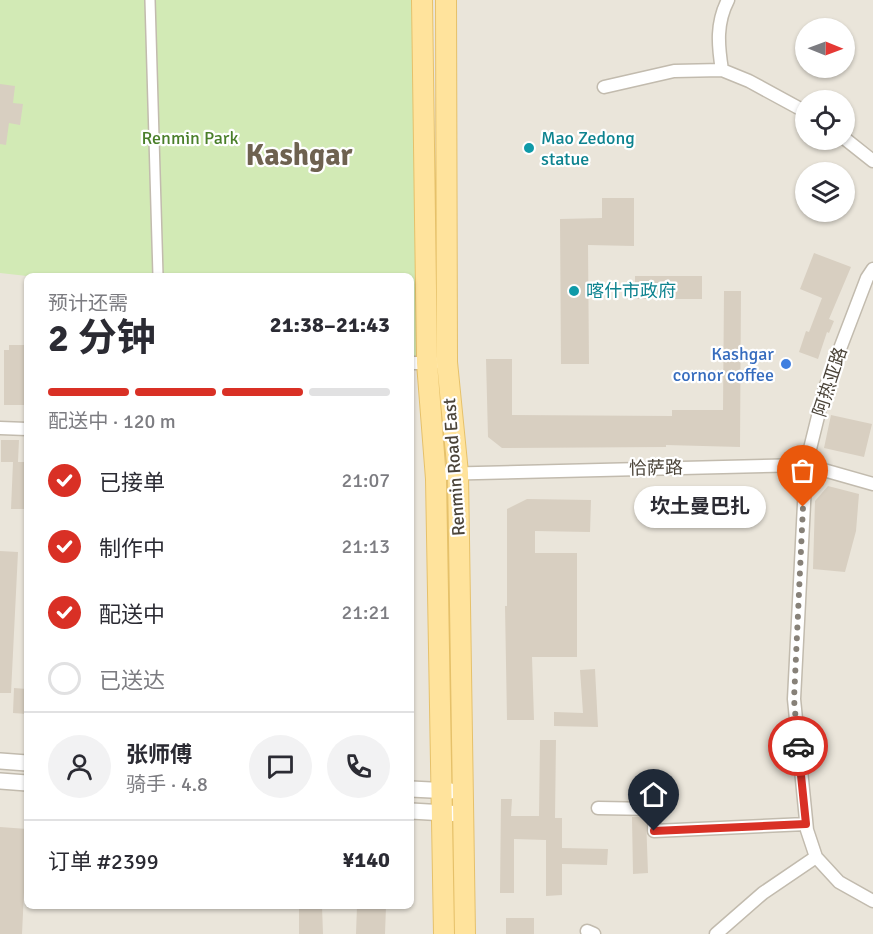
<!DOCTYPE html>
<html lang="zh">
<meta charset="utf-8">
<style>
body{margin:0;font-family:Signika,"Noto Sans SC",sans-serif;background:#f2f2f3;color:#2b2b33;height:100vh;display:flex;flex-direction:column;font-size:22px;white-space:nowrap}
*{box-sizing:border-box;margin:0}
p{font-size:20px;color:#7c7c81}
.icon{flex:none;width:33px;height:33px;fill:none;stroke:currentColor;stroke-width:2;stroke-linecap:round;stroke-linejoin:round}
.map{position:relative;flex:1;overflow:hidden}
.panel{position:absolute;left:24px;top:273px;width:390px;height:636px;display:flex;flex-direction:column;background:#fff;border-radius:9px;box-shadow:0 2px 4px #0004}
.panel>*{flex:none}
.needle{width:39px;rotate:91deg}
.tools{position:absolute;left:795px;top:18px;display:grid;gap:12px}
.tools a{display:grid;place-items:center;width:60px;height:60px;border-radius:50%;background:#fff;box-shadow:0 2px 4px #0004;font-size:30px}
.pin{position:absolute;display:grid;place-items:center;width:51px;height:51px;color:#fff;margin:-62px -26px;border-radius:50% 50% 50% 0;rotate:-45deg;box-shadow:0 0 6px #0007}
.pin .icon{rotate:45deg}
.courier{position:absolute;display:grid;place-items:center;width:60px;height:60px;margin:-30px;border:4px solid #d93025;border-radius:50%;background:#fff;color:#222;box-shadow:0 2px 8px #0007}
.bubble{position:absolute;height:42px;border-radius:21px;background:#fff;box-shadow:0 2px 4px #0004;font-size:20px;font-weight:700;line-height:42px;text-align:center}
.overview em{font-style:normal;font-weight:700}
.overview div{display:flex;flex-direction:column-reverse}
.overview{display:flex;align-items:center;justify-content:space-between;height:102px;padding:0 24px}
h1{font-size:39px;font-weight:700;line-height:45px}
.bar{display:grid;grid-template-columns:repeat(4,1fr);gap:9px 6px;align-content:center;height:72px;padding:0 24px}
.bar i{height:8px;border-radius:4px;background:#e1e1e2}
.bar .selected{background:#d93025}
.bar p{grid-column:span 4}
.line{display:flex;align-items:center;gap:15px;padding:0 24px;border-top:2px solid #e1e1e2}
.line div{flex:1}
.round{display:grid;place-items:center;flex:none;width:63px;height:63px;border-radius:32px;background:#f2f2f3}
ol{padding:0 24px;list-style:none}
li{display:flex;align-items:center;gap:18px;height:66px}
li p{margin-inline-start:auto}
li .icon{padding:6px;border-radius:50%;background:#d93025;color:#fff;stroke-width:4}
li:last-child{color:#7c7c81}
li i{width:33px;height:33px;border:3px solid #e1e1e2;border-radius:50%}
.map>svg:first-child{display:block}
.residential{fill:#eae5da;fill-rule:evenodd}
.green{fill:#d2eab5}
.building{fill:#d8cfc1}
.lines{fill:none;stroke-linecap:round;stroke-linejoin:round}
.pedestrian-casing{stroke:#c2bbae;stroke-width:12}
.minor-casing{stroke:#c2bbae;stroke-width:15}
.tertiary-casing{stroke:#c2bbae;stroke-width:18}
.primary-casing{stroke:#e6c16a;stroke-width:22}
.pedestrian{stroke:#fff;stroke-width:9}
.minor{stroke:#fff;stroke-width:12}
.tertiary{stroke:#fff;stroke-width:15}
.primary{stroke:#ffe39c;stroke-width:20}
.done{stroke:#878178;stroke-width:6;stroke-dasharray:0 10.8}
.route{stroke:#d93025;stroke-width:8}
.culture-dot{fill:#0f9aa8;stroke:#fff;stroke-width:2}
.shop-dot{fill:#3f7fe0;stroke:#fff;stroke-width:2}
.labels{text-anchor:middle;stroke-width:4.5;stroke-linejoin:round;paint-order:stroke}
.park-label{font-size:18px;fill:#4a7f2a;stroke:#fff}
.culture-label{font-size:18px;fill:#0d838f;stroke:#fff;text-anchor:start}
.shop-label{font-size:18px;fill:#366cbe;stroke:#fff;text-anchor:end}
.street-label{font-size:18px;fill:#4b4439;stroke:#fff}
.town-label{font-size:30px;font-weight:bold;fill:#6e6250;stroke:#fff}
</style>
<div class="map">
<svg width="873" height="934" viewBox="0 0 873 934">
<rect width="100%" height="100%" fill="#f6f3ec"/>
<path class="residential" d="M0,0H873V934H0ZM806,28H844V68H806ZM806,100H844V140H806ZM806,172H844V212H806ZM27,276H411V906H27Z"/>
<path class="green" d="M0,0H422L427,363H411V276H27L0,273Z"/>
<path class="building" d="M0,84L15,86L13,103L23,104L20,125L9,123L6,145L0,144Z
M602,198H634V246L588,245L589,364H561L560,219L602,218Z
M814,253L851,267L829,319L834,321L829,333L827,332L818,359L799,352L806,331L809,332L822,298L800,289Z
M635,276H702V299H635Z
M724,291H741L740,447L666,445V447L502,448L488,437L486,359H512V415L672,416V410H723Z
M9,345H27V405H4V350H9Z
M831,415L872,424L864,457L824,448Z
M1,440H19L18,462H27L26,509H11L13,462H1Z
M828,486L859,494L856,531L845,572L813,569L815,501Z
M527,499L591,500L590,532L535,531V553H577V657H532L534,720H507L505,606H507V509Z
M0,551L18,552L11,693H0Z
M595,669L598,727L554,726V712L583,713L580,670Z
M14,688L27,689V714L13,713Z
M540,740H556L555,818H562V848L608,849L607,865L562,864V895L546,896V840L514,839V893H500L501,799H512L511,816H539Z
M632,817H646L648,873L633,874Z
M0,827L27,829L22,934H0Z
M299,906H322L323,934H299Z
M357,906H386L385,934H356Z
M506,918H534V934H506Z"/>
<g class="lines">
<defs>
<path id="pedestrian" d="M150,0L158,276"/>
<path id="minor" d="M728,0C716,23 718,45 722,70L749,81L806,112
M604,87L674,71L722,70
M844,138L873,161
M873,269L867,278L825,388L806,465L794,699L807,830L816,857L839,882L873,901
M411,363H434
M0,428L27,429
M435,474L806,465L873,484
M598,808L654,809V831L806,824
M587,931L594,934
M716,934L763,893L816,857"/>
<path id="tertiary" d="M0,761L27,763
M0,781L27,783
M411,789L451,791
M411,811L463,814"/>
<path id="primary" d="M422,0L427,363L436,479L444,934
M446,0L447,362L458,473L465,934"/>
</defs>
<use href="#pedestrian" class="pedestrian-casing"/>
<use href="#minor" class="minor-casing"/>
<use href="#tertiary" class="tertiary-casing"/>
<use href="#primary" class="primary-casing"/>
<use href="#pedestrian" class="pedestrian"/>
<use href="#minor" class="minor"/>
<use href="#tertiary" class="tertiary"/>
<use href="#primary" class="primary"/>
</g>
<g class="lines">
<path class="done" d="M798,746L794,699L803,507"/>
<path class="route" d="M654,831L806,824L798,746"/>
</g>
<g class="culture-dot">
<circle cx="529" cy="148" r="6"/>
<circle cx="574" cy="291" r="6"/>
</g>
<circle class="shop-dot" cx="786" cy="364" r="6"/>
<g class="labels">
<g class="park-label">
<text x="190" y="144">Renmin Park</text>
</g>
<g class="culture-label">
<text x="541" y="144">Mao Zedong<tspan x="541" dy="21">statue</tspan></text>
<text x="586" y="297">喀什市政府</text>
</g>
<g class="shop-label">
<text x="774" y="360">Kashgar<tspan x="774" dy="21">cornor coffee</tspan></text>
</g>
<g class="street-label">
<text transform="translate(830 382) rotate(-72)" y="6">阿热亚路</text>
<text transform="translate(454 467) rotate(-94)" y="6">Renmin Road East</text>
<text transform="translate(656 468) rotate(-1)" y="6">恰萨路</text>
</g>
<g class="town-label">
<text x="299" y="165">Kashgar</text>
</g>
</g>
</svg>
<div class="tools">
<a><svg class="needle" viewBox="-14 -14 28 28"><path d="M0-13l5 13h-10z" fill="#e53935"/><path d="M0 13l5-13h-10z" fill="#7c7c81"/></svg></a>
<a><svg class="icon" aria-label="locate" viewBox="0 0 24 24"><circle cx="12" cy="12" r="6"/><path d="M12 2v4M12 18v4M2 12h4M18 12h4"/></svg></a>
<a><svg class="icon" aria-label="layers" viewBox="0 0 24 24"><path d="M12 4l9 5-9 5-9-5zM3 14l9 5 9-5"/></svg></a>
</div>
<div class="pin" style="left:803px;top:507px;background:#ea580c"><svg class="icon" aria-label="bag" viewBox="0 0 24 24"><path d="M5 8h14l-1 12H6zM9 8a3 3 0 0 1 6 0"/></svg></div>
<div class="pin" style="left:654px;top:831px;background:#1f2937"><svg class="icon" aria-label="home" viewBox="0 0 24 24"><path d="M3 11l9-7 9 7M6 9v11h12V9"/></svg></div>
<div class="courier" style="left:798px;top:746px"><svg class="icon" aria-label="car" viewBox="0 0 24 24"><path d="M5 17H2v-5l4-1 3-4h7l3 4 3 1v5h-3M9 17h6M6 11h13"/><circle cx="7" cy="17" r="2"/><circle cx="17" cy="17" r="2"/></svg></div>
<div class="bubble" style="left:634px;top:486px;width:132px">坎土曼巴扎</div>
<section class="panel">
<div class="overview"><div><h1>2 分钟</h1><p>预计还需</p></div><em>21:38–21:43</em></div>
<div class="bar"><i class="selected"></i><i class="selected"></i><i class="selected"></i><i></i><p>配送中 · 120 m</p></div>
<ol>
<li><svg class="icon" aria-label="check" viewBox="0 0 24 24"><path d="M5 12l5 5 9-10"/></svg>已接单<p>21:07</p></li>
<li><svg class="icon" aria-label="check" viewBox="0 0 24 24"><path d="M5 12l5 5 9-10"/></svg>制作中<p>21:13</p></li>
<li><svg class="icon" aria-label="check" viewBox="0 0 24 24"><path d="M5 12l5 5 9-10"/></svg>配送中<p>21:21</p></li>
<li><i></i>已送达</li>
</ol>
<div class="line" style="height:108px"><a class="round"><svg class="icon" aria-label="person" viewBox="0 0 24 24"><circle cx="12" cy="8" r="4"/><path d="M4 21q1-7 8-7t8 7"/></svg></a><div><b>张师傅</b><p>骑手 · 4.8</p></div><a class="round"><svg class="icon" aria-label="chat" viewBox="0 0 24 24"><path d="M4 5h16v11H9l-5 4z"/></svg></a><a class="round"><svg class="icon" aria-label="phone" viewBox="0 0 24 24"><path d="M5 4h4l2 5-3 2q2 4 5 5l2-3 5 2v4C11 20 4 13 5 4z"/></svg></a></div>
<div class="line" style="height:78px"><div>订单 #2399</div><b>¥140</b></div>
</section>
</div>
